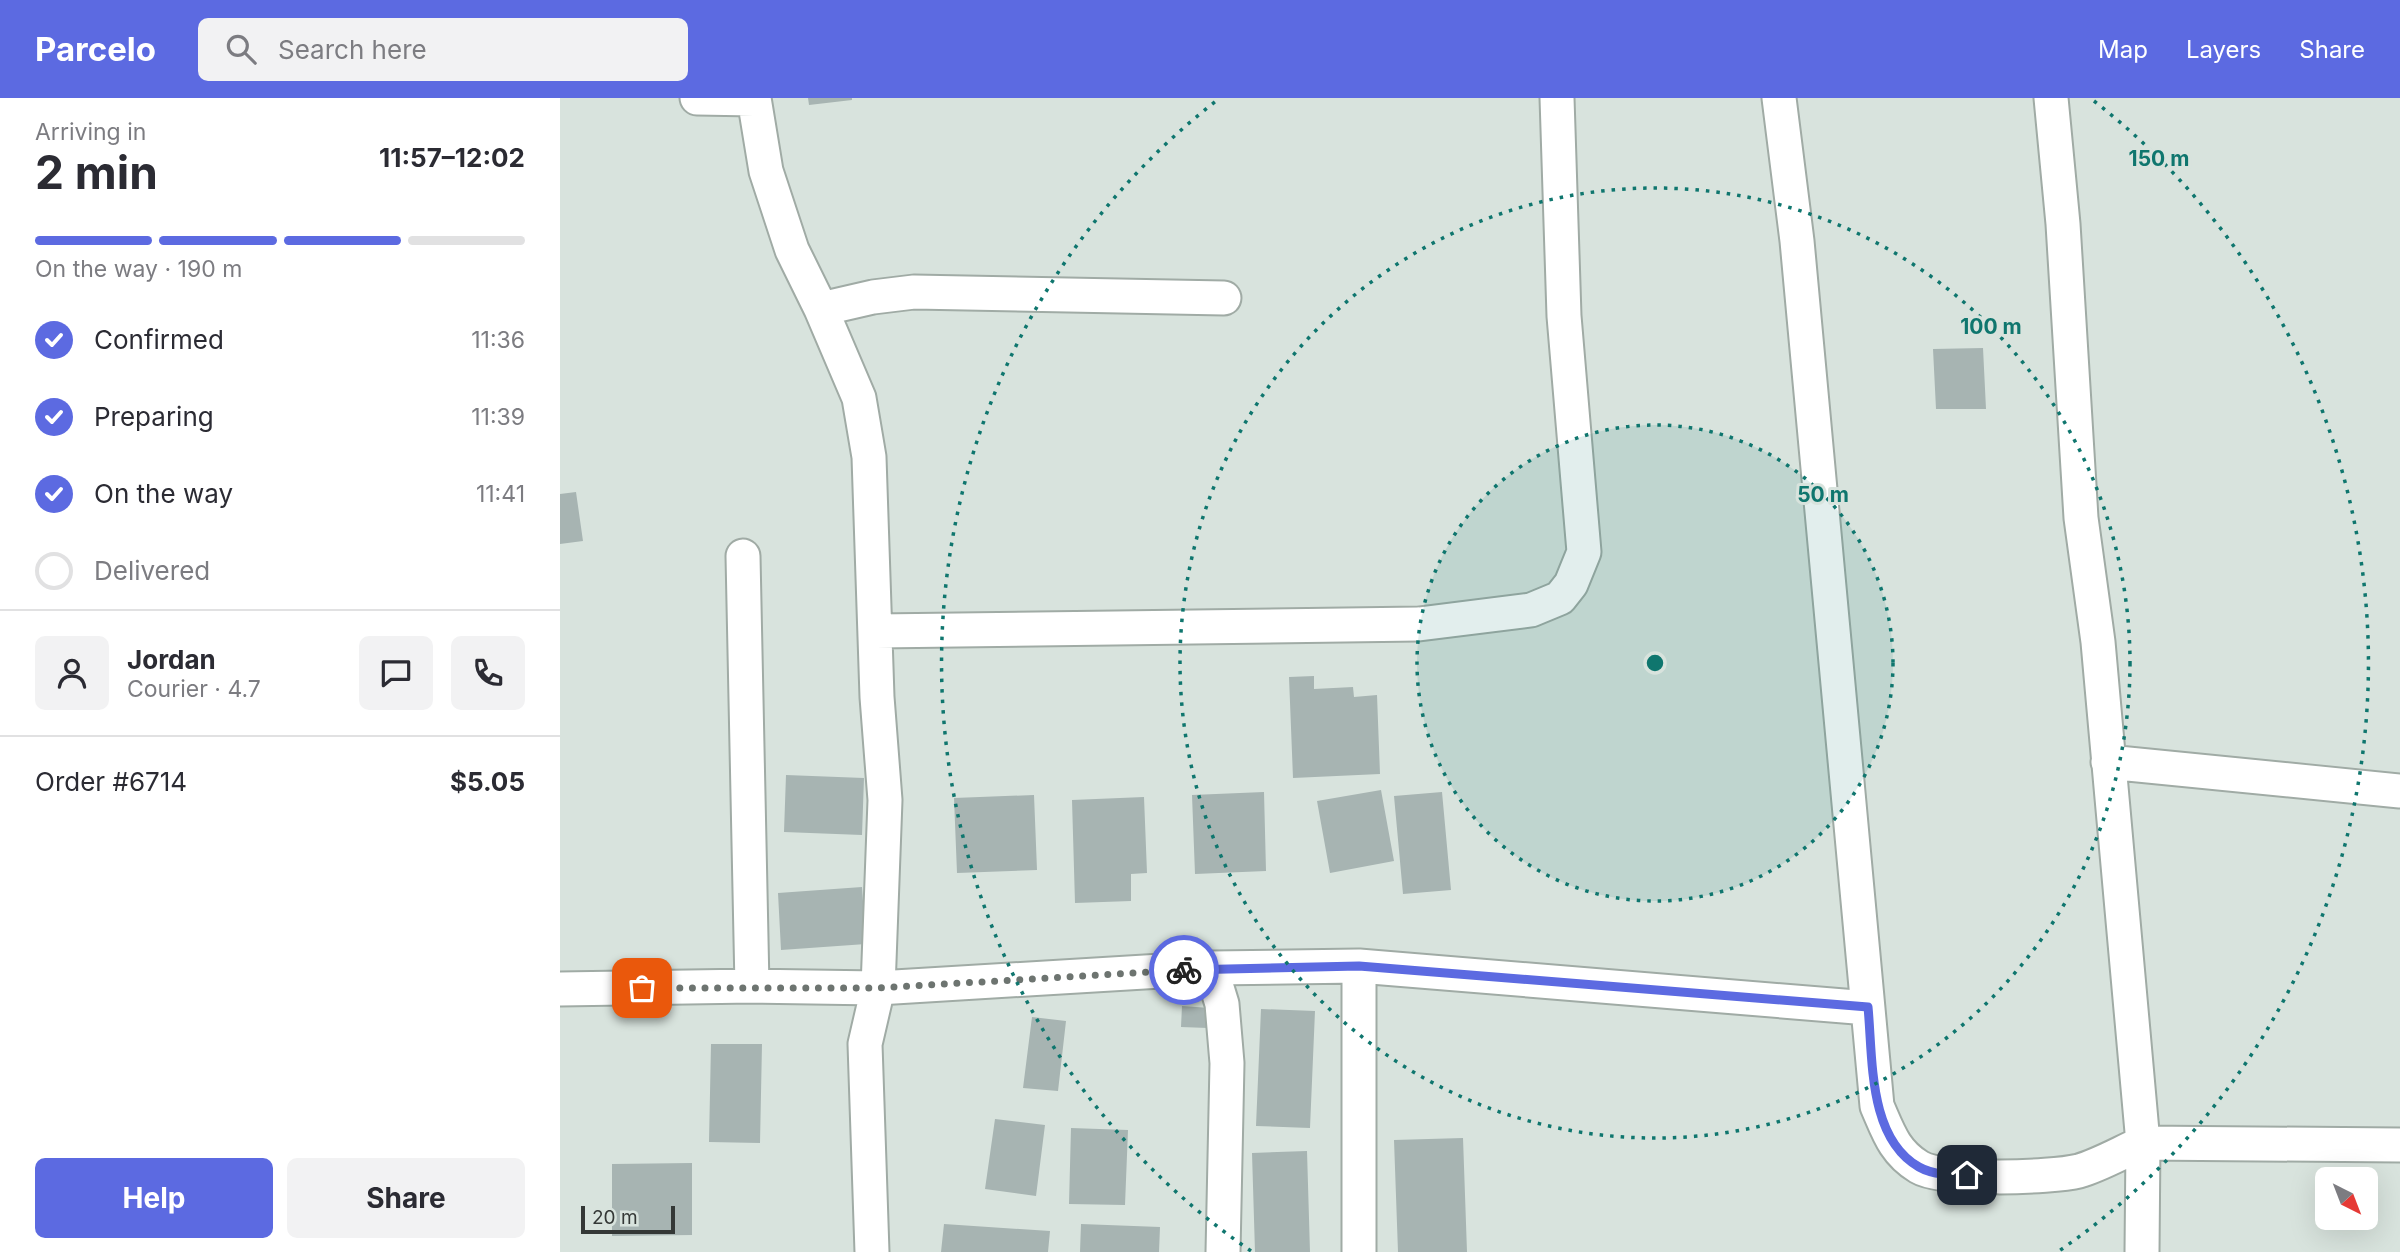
<!DOCTYPE html>
<meta charset="utf-8">
<style>
body{margin:0;font-family:Inter,sans-serif;background:#f2f2f3;color:#2b2b33;height:100vh;display:flex;flex-direction:column;font-size:26px;white-space:nowrap}
*{box-sizing:border-box;margin:0}
p{font-size:23px;color:#7c7c81}
.icon{flex:none;width:38px;height:38px;fill:none;stroke:currentColor;stroke-width:2;stroke-linecap:round;stroke-linejoin:round}
.map{position:relative;flex:1;overflow:hidden}
.sheet{display:flex;flex-direction:column;background:#fff;width:560px}
.sheet>*{flex:none}
.needle{width:46px;rotate:138deg}
.controls{position:absolute;left:1755px;top:1069px;display:grid;gap:14px}
.controls a{display:grid;place-items:center;width:63px;height:63px;border-radius:10px;background:#fff;box-shadow:0 7px 28px #0002;font-size:35px}
.scale{position:absolute;left:21px;bottom:18px;width:94px;box-sizing:border-box;padding-left:7px;border:4px solid #343836;border-top:0;font-size:19px;line-height:24px;white-space:nowrap;color:#343836;-webkit-text-stroke:5px #d8e3dd;paint-order:stroke}
.pin{position:absolute;display:grid;place-items:center;width:60px;height:60px;color:#fff;margin:-30px;border-radius:14px;box-shadow:0 4px 10px #0006}
.courier{position:absolute;display:grid;place-items:center;width:70px;height:70px;margin:-35px;border:5px solid #5c6ae1;border-radius:50%;background:#fff;color:#222;box-shadow:0 2px 9px #0007}
.summary em{font-style:normal;font-weight:700}
.summary div{display:flex;flex-direction:column-reverse}
.summary{display:flex;align-items:center;justify-content:space-between;height:119px;padding:0 35px}
h1{font-size:46px;font-weight:700;line-height:52px}
.bar{display:grid;grid-template-columns:repeat(4,1fr);gap:10px 7px;align-content:center;height:84px;padding:0 35px}
.bar i{height:9px;border-radius:5px;background:#e1e1e2}
.bar .selected{background:#5c6ae1}
.bar p{grid-column:span 4}
.line{display:flex;align-items:center;gap:18px;padding:0 35px;border-top:2px solid #e1e1e2}
.line div{flex:1}
.round{display:grid;place-items:center;flex:none;width:74px;height:74px;border-radius:10px;background:#f2f2f3}
ol{padding:0 35px;list-style:none}
li{display:flex;align-items:center;gap:21px;height:77px}
li p{margin-inline-start:auto}
li .icon{padding:7px;border-radius:50%;background:#5c6ae1;color:#fff;stroke-width:4}
li:last-child{color:#7c7c81}
li i{width:38px;height:38px;border:4px solid #e1e1e2;border-radius:50%}
.cta{display:flex;gap:14px;margin-top:auto;padding:14px 35px}
.cta a{flex:1;height:80px;border-radius:10px;background:#5c6ae1;color:#fff;font-size:28px;font-weight:700;line-height:80px;text-align:center}
.cta a+a{background:#f2f2f3;color:#2b2b33}
header{display:flex;align-items:center;gap:42px;box-sizing:border-box;height:98px;padding:0 35px;background:#5c6ae1;color:#fff}
header strong{font-size:33px}
nav{display:flex;gap:38px;margin-inline-start:auto;font-size:24px}
.search{width:490px;height:63px;background:#f2f2f3;display:flex;align-items:center;gap:18px;box-sizing:border-box;padding:0 24px;border-radius:10px;color:#7c7c81;font-size:26px}
main{display:flex;flex:1;min-height:0}
.map>svg:first-child{display:block}
.building{fill:#a7b4b2}
.lines{fill:none;stroke-linecap:round;stroke-linejoin:round}
.street-casing{stroke:#a0aba5;stroke-width:37}
.street{stroke:#fff;stroke-width:33}
.done{stroke:#6d7470;stroke-width:7;stroke-dasharray:0 12.6}
.route{stroke:#5c6ae1;stroke-width:9}
.ring{fill:none;stroke:#0f766e;stroke-width:3.5;stroke-dasharray:3.5 7}
.centre{fill:#0f766e;stroke:#d8e3dd;stroke-width:3.5}
.ring-label{font-size:21px;text-anchor:middle;font-weight:bold;fill:#0f766e;stroke:#d8e3dd;stroke-width:6;stroke-linejoin:round;paint-order:stroke}
</style>
<header>
<strong>Parcelo</strong>
<div class="search"><svg class="icon" aria-label="search" viewBox="0 0 24 24"><circle cx="10" cy="10" r="6"/><path d="M15 15l6 6"/></svg>Search here</div>
<nav><a>Map</a><a>Layers</a><a>Share</a></nav>
</header>
<main>
<section class="sheet">
<div class="summary"><div><h1>2 min</h1><p>Arriving in</p></div><em>11:57–12:02</em></div>
<div class="bar"><i class="selected"></i><i class="selected"></i><i class="selected"></i><i></i><p>On the way · 190 m</p></div>
<ol>
<li><svg class="icon" aria-label="check" viewBox="0 0 24 24"><path d="M5 12l5 5 9-10"/></svg>Confirmed<p>11:36</p></li>
<li><svg class="icon" aria-label="check" viewBox="0 0 24 24"><path d="M5 12l5 5 9-10"/></svg>Preparing<p>11:39</p></li>
<li><svg class="icon" aria-label="check" viewBox="0 0 24 24"><path d="M5 12l5 5 9-10"/></svg>On the way<p>11:41</p></li>
<li><i></i>Delivered</li>
</ol>
<div class="line" style="height:126px"><a class="round"><svg class="icon" aria-label="person" viewBox="0 0 24 24"><circle cx="12" cy="8" r="4"/><path d="M4 21q1-7 8-7t8 7"/></svg></a><div><b>Jordan</b><p>Courier · 4.7</p></div><a class="round"><svg class="icon" aria-label="chat" viewBox="0 0 24 24"><path d="M4 5h16v11H9l-5 4z"/></svg></a><a class="round"><svg class="icon" aria-label="phone" viewBox="0 0 24 24"><path d="M5 4h4l2 5-3 2q2 4 5 5l2-3 5 2v4C11 20 4 13 5 4z"/></svg></a></div>
<div class="line" style="height:91px"><div>Order #6714</div><b>$5.05</b></div>
<div class="cta"><a>Help</a><a>Share</a></div>
</section>
<div class="map">
<svg width="1840" height="1154" viewBox="0 0 1840 1154">
<rect width="100%" height="100%" fill="#d8e3dd"/>
<path class="building" d="M248,0H292V2L249,7Z
M1423,250L1426,311H1376L1373,251Z
M16,394L23,443L0,446V396Z
M754,578V591L793,589L794,599L817,597L820,676L733,680L729,579Z
M226,677L304,680L302,737L224,734Z
M821,692L834,763L770,775L757,703Z
M704,694L706,773L635,776L632,697Z
M882,694L891,792L843,796L834,698Z
M474,697L477,772L397,775L394,700Z
M584,699L587,775L571,776V803L515,805L512,702Z
M302,789L306,846L221,852L218,795Z
M622,908L650,910L648,930L621,929Z
M701,911L755,913L750,1030L696,1028Z
M472,919L506,923L498,993L463,990Z
M151,946H202L200,1045L149,1044Z
M435,1021L485,1027L476,1098L425,1091Z
M511,1030L568,1032L565,1107L509,1106Z
M903,1040L907,1154H838L834,1042Z
M747,1053L750,1154H695L692,1055Z
M132,1065V1137L52,1138V1066Z
M384,1126L490,1133L488,1154H381Z
M521,1126L600,1129L599,1154H520Z"/>
<g class="lines">
<defs>
<path id="street" d="M137,0L194,1
M194,0L206,73L232,152L261,211L299,300L309,359L317,599L325,702L318,890L305,946L312,1154
M1219,0L1237,143L1317,1008C1328,1033 1334,1054 1359,1069C1382,1083 1490,1080 1519,1073C1540,1067 1562,1054 1583,1045L1582,1154
M1491,0L1503,126L1521,420L1538,544L1583,1045L1840,1047
M261,211L313,199L354,194L664,200
M183,458L192,888
M316,533L859,526L971,512L1000,500L1011,486L1024,454L1004,218L997,0
M1548,664L1840,693
M799,868V1154
M651,870L662,906L667,965L663,1154
M0,891L192,888L318,890L651,870L799,868L1308,910"/>
</defs>
<use href="#street" class="street-casing"/>
<use href="#street" class="street"/>
</g>
<g class="lines">
<path class="done" d="M82,890H318L624,872"/>
<path class="route" d="M624,872L799,868L1308,909C1313,961 1308,1040 1359,1069C1373,1077 1392,1077 1407,1077"/>
</g>
<circle cx="1095" cy="565" r="238" fill="#0f766e" fill-opacity=".12"/>
<g class="ring">
<circle cx="1095" cy="565" r="238"/>
<circle cx="1095" cy="565" r="475"/>
<path d="M691 1153A713 713 0 0 1 656 3M1534 3A713 713 0 0 1 1499 1153"/>
</g>
<circle cx="1095" cy="565" r="10" class="centre"/>
<g class="ring-label">
<text x="1599" y="68">150 m</text>
<text x="1431" y="236">100 m</text>
<text x="1263" y="404">50 m</text>
</g>
</svg>
<div class="controls">
<a><svg class="needle" viewBox="-14 -14 28 28"><path d="M0-13l5 13h-10z" fill="#e53935"/><path d="M0 13l5-13h-10z" fill="#7c7c81"/></svg></a>
</div>
<div class="scale">20 m</div>
<div class="pin" style="left:82px;top:890px;background:#ea580c"><svg class="icon" aria-label="bag" viewBox="0 0 24 24"><path d="M5 8h14l-1 12H6zM9 8a3 3 0 0 1 6 0"/></svg></div>
<div class="pin" style="left:1407px;top:1077px;background:#1f2937"><svg class="icon" aria-label="home" viewBox="0 0 24 24"><path d="M3 11l9-7 9 7M6 9v11h12V9"/></svg></div>
<div class="courier" style="left:624px;top:872px"><svg class="icon" aria-label="bike" viewBox="0 0 24 24"><circle cx="6" cy="16" r="4"/><circle cx="18" cy="16" r="4"/><path d="M6 16l4-8h5l3 8M10 8l3 8H6M13 5h3"/></svg></div>
</div>
</main>
